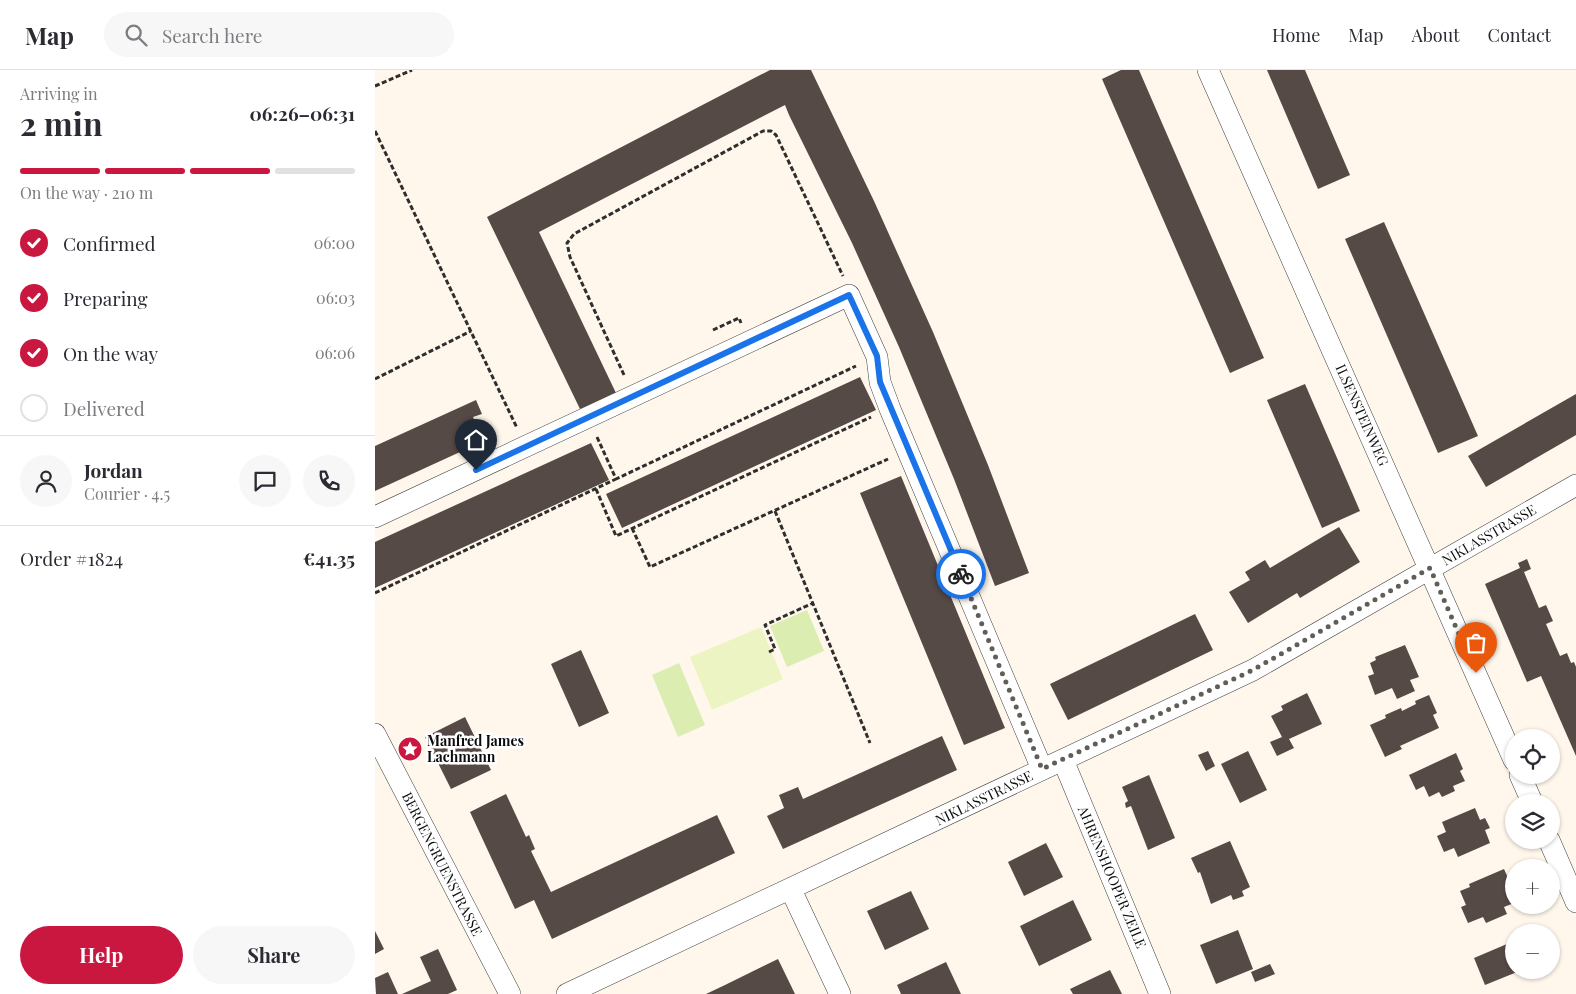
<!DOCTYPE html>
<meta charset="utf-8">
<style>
body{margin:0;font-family:"Playfair Display",serif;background:#f7f7f7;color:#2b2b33;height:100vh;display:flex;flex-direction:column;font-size:19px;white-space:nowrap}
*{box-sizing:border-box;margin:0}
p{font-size:16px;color:#7c7c81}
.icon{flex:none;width:28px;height:28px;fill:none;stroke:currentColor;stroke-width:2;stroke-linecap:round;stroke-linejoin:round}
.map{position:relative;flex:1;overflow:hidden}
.sheet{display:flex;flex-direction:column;background:#fff;width:375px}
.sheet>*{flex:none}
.controls{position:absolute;left:1130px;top:659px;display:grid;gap:10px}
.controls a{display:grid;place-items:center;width:55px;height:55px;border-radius:50%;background:#fff;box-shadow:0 1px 4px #0004;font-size:25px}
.pin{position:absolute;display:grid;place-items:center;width:42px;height:42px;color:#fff;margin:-51px -21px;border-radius:50% 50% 50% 0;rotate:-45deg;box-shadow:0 0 5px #0007}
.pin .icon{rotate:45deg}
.courier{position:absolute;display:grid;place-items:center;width:50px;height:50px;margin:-25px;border:4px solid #1a73e8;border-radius:50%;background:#fff;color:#222;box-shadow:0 1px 6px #0007}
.headline em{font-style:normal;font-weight:700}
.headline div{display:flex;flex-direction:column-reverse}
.headline{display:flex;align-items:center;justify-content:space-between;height:85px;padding:0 20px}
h1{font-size:32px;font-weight:700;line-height:38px}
.bar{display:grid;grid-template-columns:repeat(4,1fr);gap:8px 5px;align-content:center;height:60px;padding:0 20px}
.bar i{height:6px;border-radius:4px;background:#e1e1e2}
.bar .on{background:#c91740}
.bar p{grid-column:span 4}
.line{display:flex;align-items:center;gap:12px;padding:0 20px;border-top:1px solid #e1e1e2}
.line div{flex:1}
.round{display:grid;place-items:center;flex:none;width:52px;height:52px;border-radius:26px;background:#f7f7f7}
ol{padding:0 20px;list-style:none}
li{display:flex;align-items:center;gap:15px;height:55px}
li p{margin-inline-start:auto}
li .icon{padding:5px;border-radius:50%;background:#c91740;color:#fff;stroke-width:4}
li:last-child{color:#7c7c81}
li i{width:28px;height:28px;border:2px solid #e1e1e2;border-radius:50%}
.cta{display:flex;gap:10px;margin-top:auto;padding:10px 20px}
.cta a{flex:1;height:58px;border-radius:30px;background:#c91740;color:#fff;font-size:20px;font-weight:700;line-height:58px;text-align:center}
.cta a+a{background:#f7f7f7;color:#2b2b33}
header{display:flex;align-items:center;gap:30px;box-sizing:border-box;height:70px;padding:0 25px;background:#fff;border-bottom:1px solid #e1e1e2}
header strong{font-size:24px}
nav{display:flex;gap:28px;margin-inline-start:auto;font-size:18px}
.search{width:350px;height:45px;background:#f7f7f7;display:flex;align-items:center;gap:12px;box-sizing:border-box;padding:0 18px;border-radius:28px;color:#7c7c81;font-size:19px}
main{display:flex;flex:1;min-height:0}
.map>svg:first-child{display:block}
.green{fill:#dbedb1}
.pitch{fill:#ecf4c3}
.building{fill:#564a47}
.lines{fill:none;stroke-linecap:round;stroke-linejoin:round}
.street-casing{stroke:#3f3f3f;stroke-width:22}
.path{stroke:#2e2e2e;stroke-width:3;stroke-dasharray:5 2.5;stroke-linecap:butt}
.street{stroke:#fff;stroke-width:21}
.done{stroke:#615e5a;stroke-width:5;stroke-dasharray:0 9}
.route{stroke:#1a73e8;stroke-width:6}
.labels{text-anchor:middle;stroke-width:5;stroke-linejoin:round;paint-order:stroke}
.street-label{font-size:14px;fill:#0c0c0c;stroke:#fff}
.poi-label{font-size:14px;font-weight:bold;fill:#0c0c0c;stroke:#fff;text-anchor:start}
</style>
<header>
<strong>Map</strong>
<div class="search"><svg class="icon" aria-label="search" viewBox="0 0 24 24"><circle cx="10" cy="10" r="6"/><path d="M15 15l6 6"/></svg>Search here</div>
<nav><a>Home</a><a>Map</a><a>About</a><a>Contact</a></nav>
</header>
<main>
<section class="sheet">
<div class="headline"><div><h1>2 min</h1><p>Arriving in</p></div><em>06:26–06:31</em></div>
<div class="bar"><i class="on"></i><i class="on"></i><i class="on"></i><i></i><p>On the way · 210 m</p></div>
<ol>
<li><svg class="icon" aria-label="check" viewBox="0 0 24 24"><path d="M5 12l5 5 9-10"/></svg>Confirmed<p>06:00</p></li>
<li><svg class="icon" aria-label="check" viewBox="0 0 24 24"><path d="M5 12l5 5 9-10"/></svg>Preparing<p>06:03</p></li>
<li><svg class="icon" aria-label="check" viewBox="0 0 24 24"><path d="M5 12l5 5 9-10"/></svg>On the way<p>06:06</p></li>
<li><i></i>Delivered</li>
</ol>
<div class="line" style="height:90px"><a class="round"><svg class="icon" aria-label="person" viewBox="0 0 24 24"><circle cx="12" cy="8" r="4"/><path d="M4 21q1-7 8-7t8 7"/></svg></a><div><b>Jordan</b><p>Courier · 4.5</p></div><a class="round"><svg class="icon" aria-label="chat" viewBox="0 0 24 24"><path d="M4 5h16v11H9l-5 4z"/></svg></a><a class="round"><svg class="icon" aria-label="phone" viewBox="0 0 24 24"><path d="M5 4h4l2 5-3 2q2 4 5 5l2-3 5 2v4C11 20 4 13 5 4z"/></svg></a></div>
<div class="line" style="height:65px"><div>Order #1824</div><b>€41.35</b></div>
<div class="cta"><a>Help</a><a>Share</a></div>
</section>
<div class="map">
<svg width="1201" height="924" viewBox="0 0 1201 924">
<rect width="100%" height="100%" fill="#fff7eb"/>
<path class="green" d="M432,540L449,581L412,597L395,556Z
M304,593L330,655L303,667L277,605Z"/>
<path class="pitch" d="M386,557L408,609L337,640L315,587Z"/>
<path class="building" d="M395,0H436L499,131L558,262L613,395L654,503L620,516L579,409L524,277L477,173L414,45L410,35L164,162L241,323L205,339L112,147Z
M746,0H764L889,288L855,303L727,9Z
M892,0H930L975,105L943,119Z
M1009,152L1103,366L1063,383L970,169Z
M485,307L501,340L247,458L231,424Z
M930,314L985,441L947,458L892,330Z
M1201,324V365L1111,417L1093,386Z
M101,330L107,344L98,347L109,371L0,421V376Z
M216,373L234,410L0,518V472Z
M526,406L630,658L589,675L485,423Z
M964,457L985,492L925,528L922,523L873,553L854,522L875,510L870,502L890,490L895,498Z
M1152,489L1156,499L1149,502L1164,538L1171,535L1178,551L1171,554L1185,586L1192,583L1196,593L1199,592L1201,597V686L1166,606L1152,612L1110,514L1145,498L1143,493Z
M820,544L838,580L693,650L675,614Z
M1030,575L1044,607L1035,610L1040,621L1022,629L1017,618L1000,625L993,606L999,604L995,593L1001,590L1000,587Z
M206,580L234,643L204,657L176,594Z
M932,623L947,654L914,669L919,678L902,686L895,672L907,667L896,646L908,640L906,636Z
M1054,625L1062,643L1058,645L1064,658L1025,676L1027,679L1010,687L995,655L1011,648L1010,645L1026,638L1027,641L1041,634L1040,631Z
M90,647L116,700L76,719L50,667Z
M567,666L582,700L408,779L392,746L409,738L404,725L423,717L428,729Z
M833,681L840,696L831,701L823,685Z
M873,681L892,720L865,733L846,694Z
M1081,683L1088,699L1085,701L1090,711L1078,716L1080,721L1067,727L1064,722L1054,727L1049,716L1041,720L1034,705Z
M774,705L800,768L773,780L756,736L751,738L750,733L753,731L747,717Z
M131,724L151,767L154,765L160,779L156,781L176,822L342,745L360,783L177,869L159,830L140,839L95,742Z
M1100,738L1105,750L1110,748L1115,758L1110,760L1115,773L1083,787L1079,778L1069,782L1062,766L1071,762L1067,752Z
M855,771L875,817L867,821L869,826L858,830L856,825L836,834L825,802L823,803L816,788Z
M671,773L688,807L649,826L633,792Z
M1129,799L1139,821V833L1129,837L1132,844L1111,853L1108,847L1093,853L1086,837L1091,835L1085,821L1095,817L1094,814Z
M536,821L554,859L510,880L492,841Z
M698,830L717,870L664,896L645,856Z
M863,860L878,899L841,914L825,875Z
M0,861L9,879L0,884Z
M1139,871V900H1147L1110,915L1099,888Z
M63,879L82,920L73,924H27L56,911L45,887Z
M403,889L420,924H331L350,915Z
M571,892L586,924H526L522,915Z
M895,894L900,904L880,912L876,902Z
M735,900L747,924H698L695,919Z
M13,902L23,924H1L0,908Z"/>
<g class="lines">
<defs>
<path id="street" d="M833,0L1139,690
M0,447L474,225L502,287L505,312L515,339L667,699
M0,664L135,924
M688,690L785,924
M1145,705L1157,732
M1174,770L1201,832
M416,820L465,924
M192,924L878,600L1201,415"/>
</defs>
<use href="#street" class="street-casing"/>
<path class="path" d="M0,16L37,0
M0,61L142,358
M338,260L364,248L366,253
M249,305L195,187L192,173L199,164L388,61H396L401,65L468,206
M0,309L96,261
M222,367L241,409L481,296
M221,419L241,466L496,347
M400,441L495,673
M257,458L275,497L513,389
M0,523L241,409
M394,582L400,579L390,555L438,533"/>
<use href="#street" class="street"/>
</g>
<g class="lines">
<path class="done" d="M586,504L667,699L878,600L1055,498L1101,603"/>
<path class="route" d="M101,400L474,225L502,286L505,312L586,504"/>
</g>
<defs>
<symbol id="sight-disc" viewBox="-11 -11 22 22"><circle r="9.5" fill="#c91740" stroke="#fff"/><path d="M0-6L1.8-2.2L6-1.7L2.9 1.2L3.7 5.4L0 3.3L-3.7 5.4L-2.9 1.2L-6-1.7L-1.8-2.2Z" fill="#fff"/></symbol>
</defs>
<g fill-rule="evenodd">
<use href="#sight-disc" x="21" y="665" width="28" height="28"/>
</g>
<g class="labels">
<g class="street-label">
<text transform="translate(987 345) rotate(66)" y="5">ILSENSTEINWEG</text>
<text transform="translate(1114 465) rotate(-30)" y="5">NIKLASSTRASSE</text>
<text transform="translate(609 728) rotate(-26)" y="5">NIKLASSTRASSE</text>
<text transform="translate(67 794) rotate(63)" y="5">BERGENGRUENSTRASSE</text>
<text transform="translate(737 807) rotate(67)" y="5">AHRENSHOOPER ZEILE</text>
</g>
<g class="poi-label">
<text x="52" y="676">Manfred James<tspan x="52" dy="16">Lachmann</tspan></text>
</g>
</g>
</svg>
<div class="controls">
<a><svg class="icon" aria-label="locate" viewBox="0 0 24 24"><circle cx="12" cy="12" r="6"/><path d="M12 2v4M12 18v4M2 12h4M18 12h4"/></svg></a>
<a><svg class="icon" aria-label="layers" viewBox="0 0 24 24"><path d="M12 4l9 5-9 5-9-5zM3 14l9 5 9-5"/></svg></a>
<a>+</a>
<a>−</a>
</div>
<div class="pin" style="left:1101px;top:603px;background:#ea580c"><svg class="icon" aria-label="bag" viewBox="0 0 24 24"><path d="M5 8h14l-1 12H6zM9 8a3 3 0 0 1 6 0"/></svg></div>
<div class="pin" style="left:101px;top:400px;background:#1f2937"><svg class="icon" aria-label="home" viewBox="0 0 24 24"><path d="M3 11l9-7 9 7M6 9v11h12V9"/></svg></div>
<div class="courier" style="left:586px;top:504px"><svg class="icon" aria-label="bike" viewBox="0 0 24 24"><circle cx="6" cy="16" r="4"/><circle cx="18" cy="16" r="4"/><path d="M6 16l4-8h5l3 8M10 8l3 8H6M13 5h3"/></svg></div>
</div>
</main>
